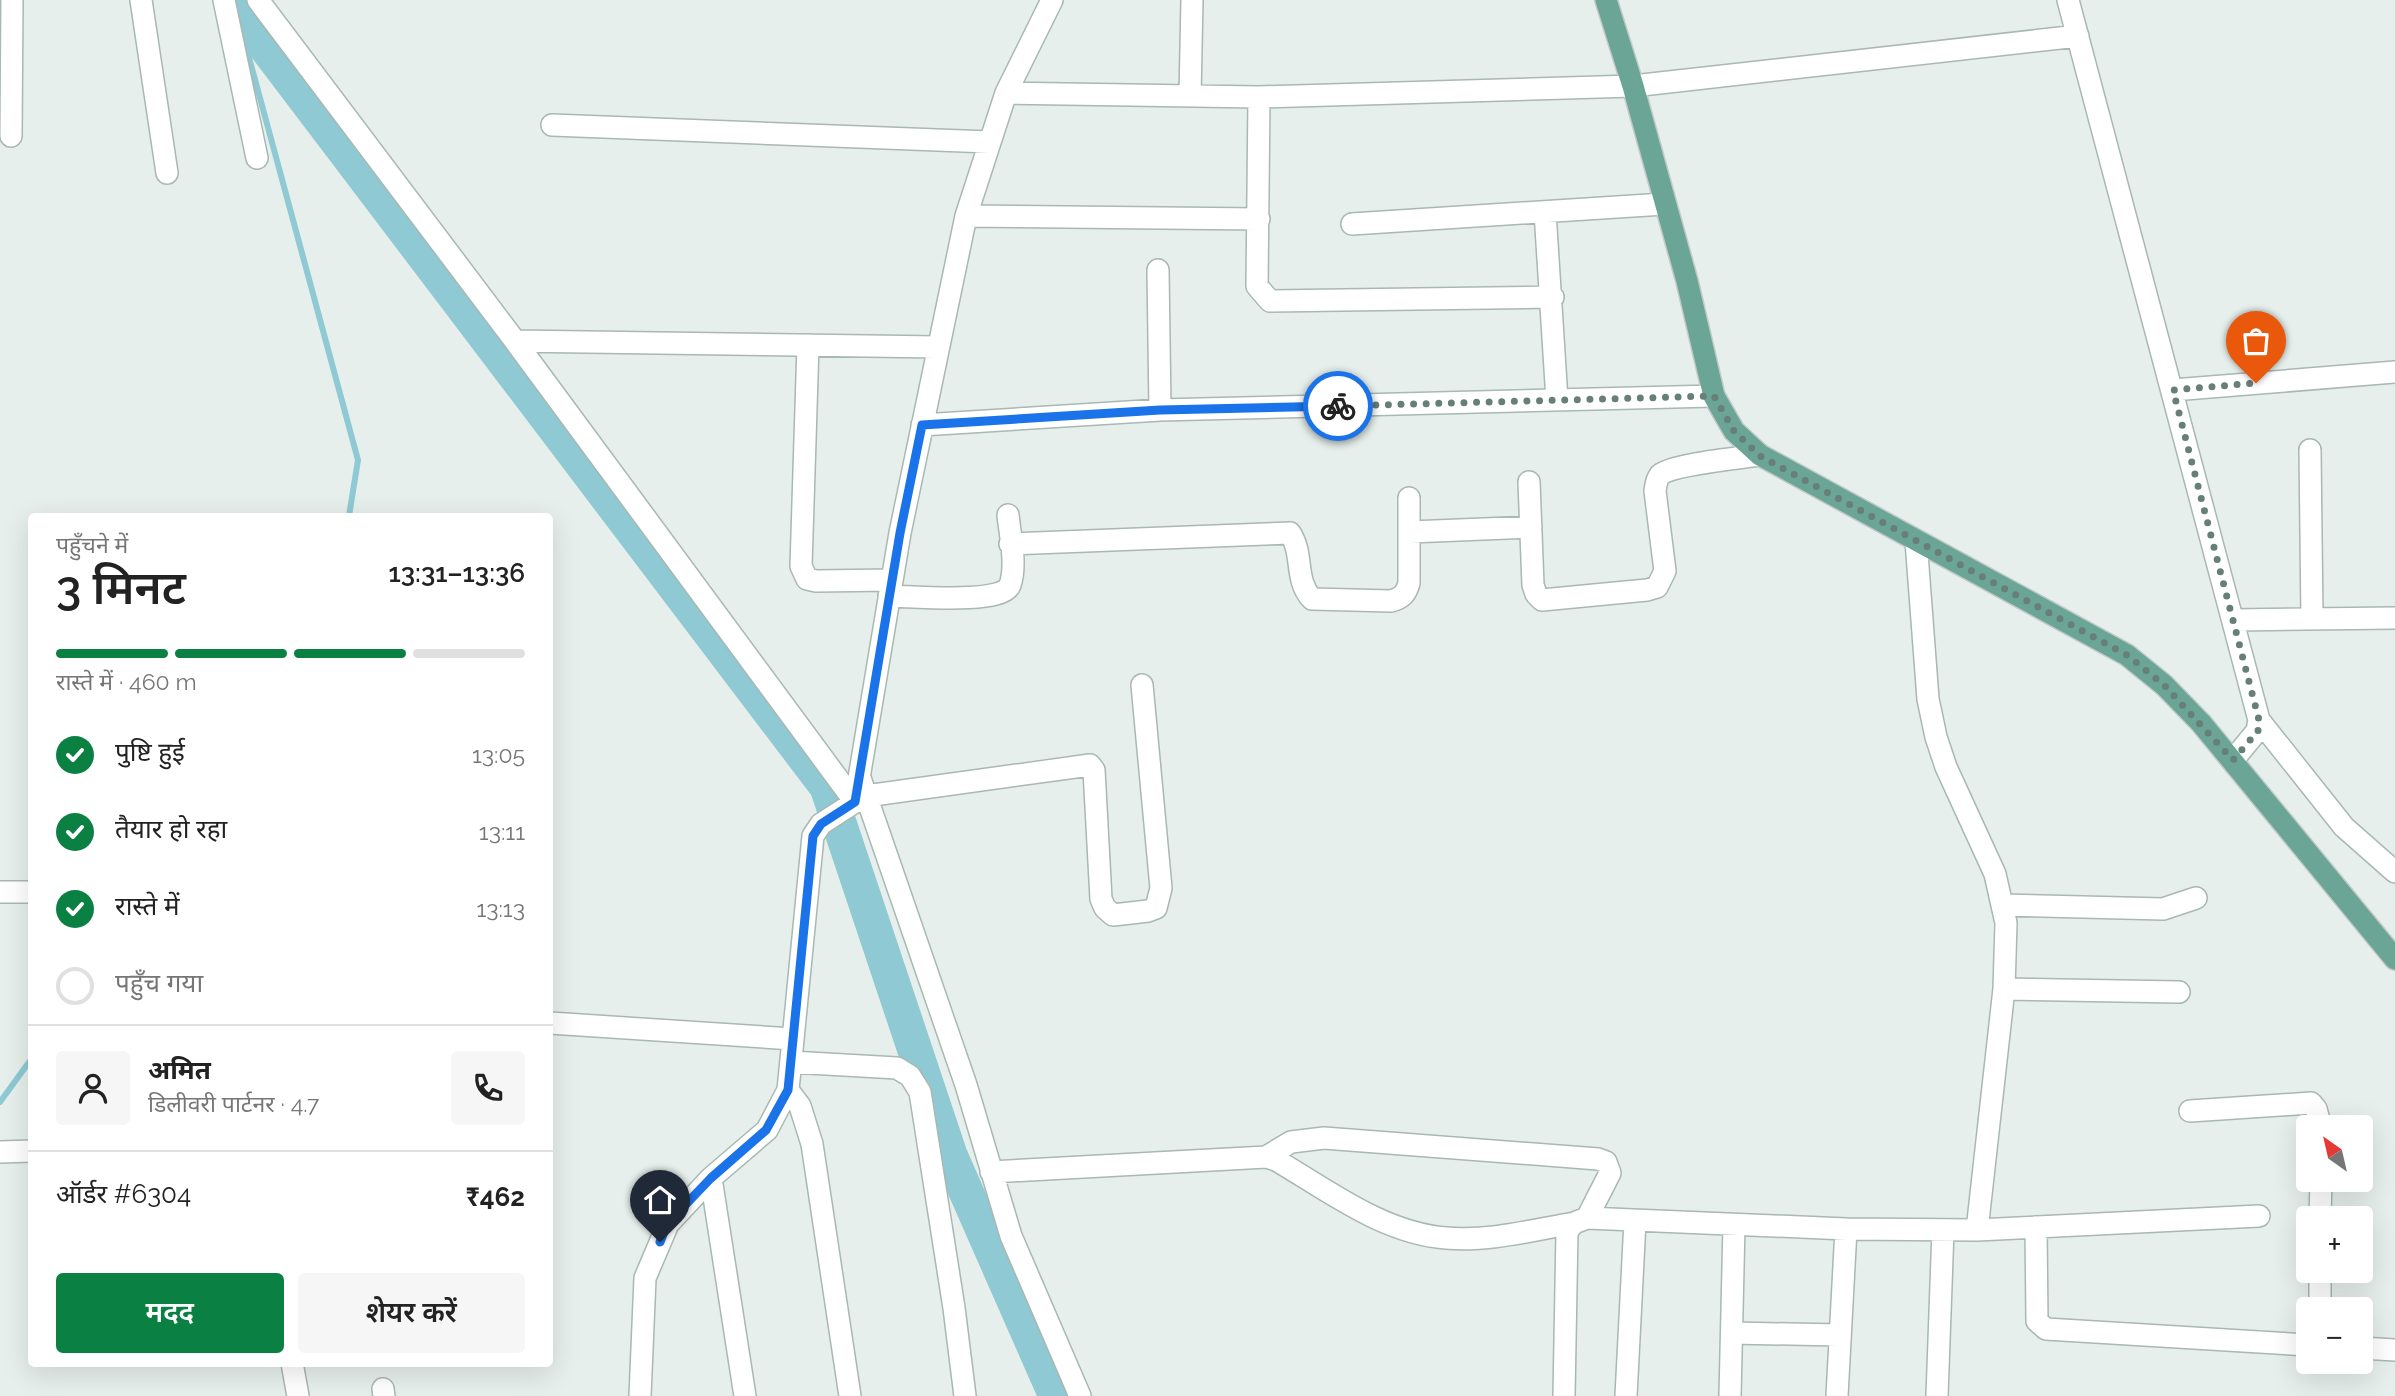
<!DOCTYPE html>
<html lang="hi">
<meta charset="utf-8">
<style>
body{margin:0;font-family:Raleway,"Noto Sans Devanagari",sans-serif;background:#f6f6f6;color:#222;height:100vh;display:flex;flex-direction:column;font-size:26px;white-space:nowrap}
*{box-sizing:border-box;margin:0}
p{font-size:23px;color:#767676}
.icon{flex:none;width:38px;height:38px;fill:none;stroke:currentColor;stroke-width:2;stroke-linecap:round;stroke-linejoin:round}
.map{position:relative;flex:1;overflow:hidden}
.panel{position:absolute;left:28px;top:513px;width:525px;height:854px;display:flex;flex-direction:column;background:#fff;border-radius:7px;box-shadow:0 7px 28px #0002}
.panel>*{flex:none}
.needle{width:46px;rotate:326deg}
.fabs{position:absolute;left:2296px;top:1115px;display:grid;gap:14px}
.fabs a{display:grid;place-items:center;width:77px;height:77px;border-radius:7px;background:#fff;box-shadow:0 7px 28px #0002;font-size:35px}
.pin{position:absolute;display:grid;place-items:center;width:60px;height:60px;color:#fff;margin:-72px -30px;border-radius:50% 50% 50% 0;rotate:-45deg;box-shadow:0 0 7px #0007}
.pin .icon{rotate:45deg}
.courier{position:absolute;display:grid;place-items:center;width:70px;height:70px;margin:-35px;border:5px solid #1a73e8;border-radius:50%;background:#fff;color:#222;box-shadow:0 2px 9px #0007}
.summary em{font-style:normal;font-weight:600}
.summary div{display:flex;flex-direction:column-reverse}
.summary{display:flex;align-items:center;justify-content:space-between;height:119px;padding:0 28px}
h1{font-size:46px;font-weight:600;line-height:52px}
.bar{display:grid;grid-template-columns:repeat(4,1fr);gap:10px 7px;align-content:center;height:84px;padding:0 28px}
.bar i{height:9px;border-radius:5px;background:#e0e0e0}
.bar .selected{background:#0b8043}
.bar p{grid-column:span 4}
.line{display:flex;align-items:center;gap:18px;padding:0 28px;border-top:2px solid #e0e0e0}
.line div{flex:1}
.round{display:grid;place-items:center;flex:none;width:74px;height:74px;border-radius:7px;background:#f6f6f6}
ol{padding:0 28px;list-style:none}
li{display:flex;align-items:center;gap:21px;height:77px}
li p{margin-inline-start:auto}
li .icon{padding:7px;border-radius:50%;background:#0b8043;color:#fff;stroke-width:4}
li:last-child{color:#767676}
li i{width:38px;height:38px;border:4px solid #e0e0e0;border-radius:50%}
.button{display:flex;gap:14px;margin-top:auto;padding:14px 28px}
.button a{flex:1;height:80px;border-radius:7px;background:#0b8043;color:#fff;font-size:28px;font-weight:600;line-height:80px;text-align:center}
.button a+a{background:#f6f6f6;color:#222}
.map>svg:first-child{display:block}
.lines{fill:none;stroke-linecap:round;stroke-linejoin:round}
.stream{stroke:#8ec9d4;stroke-width:6}
.river{stroke:#8ec9d4;stroke-width:35}
.minor-casing{stroke:#a8b8b2;stroke-width:24}
.major-casing{stroke:#c2cac8;stroke-width:24}
.minor{stroke:#fff;stroke-width:21}
.major{stroke:#6aa596;stroke-width:21}
.done{stroke:#687f78;stroke-width:7;stroke-dasharray:0 12.6}
.route{stroke:#1a73e8;stroke-width:9}
</style>
<div class="map">
<svg width="2395" height="1396" viewBox="0 0 2395 1396">
<rect width="100%" height="100%" fill="#e6efeb"/>
<g class="lines">
<path class="stream" d="M234,2L358,460L349,516
M0,1102L32,1058"/>
<path class="river" d="M237,9L827,787L950,1155L1056,1396"/>
<defs>
<path id="minor" d="M141,0L167,173
M224,0L257,158
M258,0L515,341L855,802
M2068,0L2259,720L2257,731L2233,760
M1006,93L1259,97L1633,86L2078,36
M1190,96L1192,0
M1259,97L1257,286L1270,301L1553,297
M552,125L989,142
M11,136L12,0
M1545,212L1557,400
M966,216L1259,219
M1352,224L1664,204
M1158,270L1160,410
M515,341L938,347
M808,345L801,566L807,579L816,581L892,580
M2173,390L2395,372
M922,425L1160,410L1714,396
M2310,450L2312,619
M1529,482L1533,585L1536,594L1542,600L1647,590L1657,587L1665,571L1655,491C1656,485 1656,480 1660,475C1673,464 1741,458 1760,455
M1410,532L1531,527
M1916,541L1928,699L1936,737L1946,767L1995,874L2006,923L2004,989L1977,1230
M1010,544L1290,533C1304,554 1294,580 1312,599L1391,601C1402,598 1406,594 1409,583V498
M889,596C910,596 1003,605 1010,585C1017,565 1010,535 1008,515
M2233,620L2395,618
M2259,720L2344,827L2395,872
M860,778L966,1085L1011,1236L1080,1396
M866,796L1090,765L1094,770L1101,899L1105,908L1113,915L1148,911L1156,908L1161,888L1142,685
M0,892H32
M2002,905L2163,909L2196,898
M2004,989L2179,992
M550,1023L793,1039
M791,1062L897,1068L910,1076L920,1092L954,1308L965,1396
M788,1090L800,1106L812,1144L850,1396
M2190,1111L2311,1103L2316,1109L2321,1127
M0,1152L32,1151
M1266,1157L1291,1142L1324,1138L1598,1159L1606,1162L1610,1173L1587,1218
M991,1172L1266,1157L1276,1160C1329,1191 1383,1233 1446,1238C1488,1242 1533,1230 1574,1223
M711,1178L745,1396
M2320,1218L2321,1180
M2036,1227L2037,1321L2046,1329L2308,1345
M2320,1309V1270
M1732,1333L1840,1335
M2361,1348L2395,1350
M292,1363L298,1396
M383,1389L384,1396
M640,1396L645,1278L668,1224L711,1178L767,1130L788,1090L813,836L821,824L855,802L900,533L966,216L1006,93L1052,0
M1564,1396L1567,1231L1574,1223L1587,1218L1846,1229L1977,1230L2259,1216
M1626,1396L1635,1221
M1730,1396L1734,1225
M1837,1396L1846,1229
M1937,1396L1943,1230"/>
<path id="major" d="M1606,0L1633,86L1687,281L1714,396L1734,431L1760,455L2127,655L2164,685L2201,723L2395,959"/>
</defs>
<use href="#minor" class="minor-casing"/>
<use href="#major" class="major-casing"/>
<use href="#minor" class="minor"/>
<use href="#major" class="major"/>
</g>
<g class="lines">
<path class="done" d="M1338,406L1714,396L1734,431L1760,456L2127,655L2164,685L2233,760L2258,731L2259,720L2173,390L2256,383"/>
<path class="route" d="M660,1242L667,1224L711,1178L766,1130L788,1090L813,836L821,824L855,802L900,533L922,425L1160,410L1338,406"/>
</g>
</svg>
<div class="fabs">
<a><svg class="needle" viewBox="-14 -14 28 28"><path d="M0-13l5 13h-10z" fill="#e53935"/><path d="M0 13l5-13h-10z" fill="#767676"/></svg></a>
<a>+</a>
<a>−</a>
</div>
<div class="pin" style="left:2256px;top:383px;background:#ea580c"><svg class="icon" aria-label="bag" viewBox="0 0 24 24"><path d="M5 8h14l-1 12H6zM9 8a3 3 0 0 1 6 0"/></svg></div>
<div class="pin" style="left:660px;top:1242px;background:#1f2937"><svg class="icon" aria-label="home" viewBox="0 0 24 24"><path d="M3 11l9-7 9 7M6 9v11h12V9"/></svg></div>
<div class="courier" style="left:1338px;top:406px"><svg class="icon" aria-label="bike" viewBox="0 0 24 24"><circle cx="6" cy="16" r="4"/><circle cx="18" cy="16" r="4"/><path d="M6 16l4-8h5l3 8M10 8l3 8H6M13 5h3"/></svg></div>
<section class="panel">
<div class="summary"><div><h1>3 मिनट</h1><p>पहुँचने में</p></div><em>13:31–13:36</em></div>
<div class="bar"><i class="selected"></i><i class="selected"></i><i class="selected"></i><i></i><p>रास्ते में · 460 m</p></div>
<ol>
<li><svg class="icon" aria-label="check" viewBox="0 0 24 24"><path d="M5 12l5 5 9-10"/></svg>पुष्टि हुई<p>13:05</p></li>
<li><svg class="icon" aria-label="check" viewBox="0 0 24 24"><path d="M5 12l5 5 9-10"/></svg>तैयार हो रहा<p>13:11</p></li>
<li><svg class="icon" aria-label="check" viewBox="0 0 24 24"><path d="M5 12l5 5 9-10"/></svg>रास्ते में<p>13:13</p></li>
<li><i></i>पहुँच गया</li>
</ol>
<div class="line" style="height:126px"><a class="round"><svg class="icon" aria-label="person" viewBox="0 0 24 24"><circle cx="12" cy="8" r="4"/><path d="M4 21q1-7 8-7t8 7"/></svg></a><div><b>अमित</b><p>डिलीवरी पार्टनर · 4.7</p></div><a class="round"><svg class="icon" aria-label="phone" viewBox="0 0 24 24"><path d="M5 4h4l2 5-3 2q2 4 5 5l2-3 5 2v4C11 20 4 13 5 4z"/></svg></a></div>
<div class="line" style="height:91px"><div>ऑर्डर #6304</div><b>₹462</b></div>
<div class="button"><a>मदद</a><a>शेयर करें</a></div>
</section>
</div>
